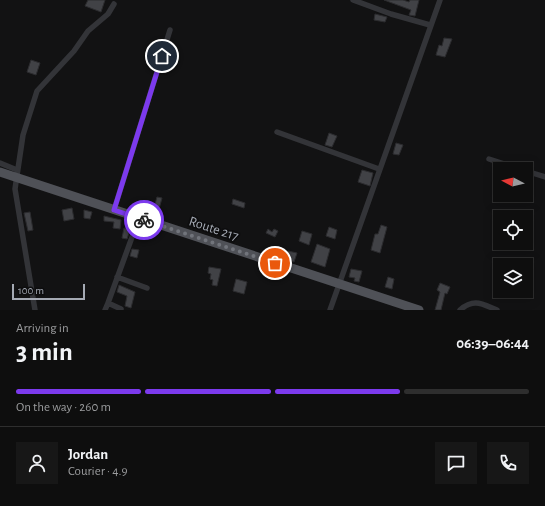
<!DOCTYPE html>
<meta charset="utf-8">
<style>
body{margin:0;font-family:"Alegreya Sans",sans-serif;background:#171717;color:#f1f3f6;height:100vh;display:flex;flex-direction:column;font-size:15px;white-space:nowrap}
*{box-sizing:border-box;margin:0}
p{font-size:13px;color:#9b9c9e}
.icon{flex:none;width:22px;height:22px;fill:none;stroke:currentColor;stroke-width:2;stroke-linecap:round;stroke-linejoin:round}
.map{position:relative;height:310px;overflow:hidden}
.side{display:flex;flex-direction:column;background:#0e0e0e;flex:1}
.side>*{flex:none}
.needle{width:26px;rotate:277deg}
.buttons{position:absolute;left:493px;top:162px;display:grid;gap:8px}
.buttons a{display:grid;place-items:center;width:40px;height:40px;border-radius:0px;background:#0e0e0e;box-shadow:0 2px 10px #0003,0 0 0 1px #2e2e2e;font-size:20px}
.scale{position:absolute;left:12px;bottom:10px;width:73px;box-sizing:border-box;padding-left:4px;border:2px solid #a4a9b3;border-top:0;font-size:11px;line-height:14px;white-space:nowrap;color:#a4a9b3;-webkit-text-stroke:3px #0d0d0e;paint-order:stroke}
.pin{position:absolute;display:grid;place-items:center;width:34px;height:34px;color:#fff;margin:-17px;border:2px solid #fff;border-radius:50%;box-shadow:0 1px 4px #0007}
.courier{position:absolute;display:grid;place-items:center;width:40px;height:40px;margin:-20px;border:3px solid #7c3aed;border-radius:50%;background:#fff;color:#222;box-shadow:0 1px 5px #0007}
.summary em{font-style:normal;font-weight:700}
.summary div{display:flex;flex-direction:column-reverse}
.summary{display:flex;align-items:center;justify-content:space-between;height:68px;padding:0 16px}
h1{font-size:26px;font-weight:700;line-height:30px}
.bar{display:grid;grid-template-columns:repeat(4,1fr);gap:6px 4px;align-content:center;height:48px;padding:0 16px}
.bar i{height:5px;border-radius:3px;background:#2e2e2e}
.bar .current{background:#7c3aed}
.bar p{grid-column:span 4}
.line{display:flex;align-items:center;gap:10px;padding:0 16px;border-top:1px solid #2e2e2e}
.line div{flex:1}
.round{display:grid;place-items:center;flex:none;width:42px;height:42px;border-radius:0px;background:#171717}
.map>svg:first-child{display:block}
.building{fill:#414246;stroke:#2c2c2f}
.lines{fill:none;stroke-linecap:round;stroke-linejoin:round}
.minor{stroke:#333438;stroke-width:5.5}
.primary{stroke:#4f5157;stroke-width:9}
.done{stroke:#71747b;stroke-width:4;stroke-dasharray:0 7.2}
.route{stroke:#7c3aed;stroke-width:5}
.labels{text-anchor:middle;stroke-width:3.5;stroke-linejoin:round;paint-order:stroke}
.street-label{font-size:14px;fill:#a4a9b3;stroke:#0d0d0e}
</style>
<div class="map">
<svg width="545" height="310" viewBox="0 0 545 310">
<rect width="100%" height="100%" fill="#121213"/>
<path class="building" d="M88,0H105L101,12L85,6Z
M384,0H403L409,2L410,0H419L415,16L409,15L411,10Z
M375,14L387,17L385,22L374,20Z
M444,38L452,39L445,57L436,55L439,45L442,46Z
M31,60L40,63L36,75L27,72Z
M329,133L337,136L332,147L325,145Z
M396,143L403,145L399,155L393,154Z
M362,170L373,173L370,186L358,182Z
M157,197L162,198L159,209L154,208Z
M233,199L245,203L244,208L232,204Z
M72,208L74,219L64,221L62,210Z
M84,210L92,212L90,219L84,218Z
M30,212L33,230L28,231L24,213Z
M104,216L121,220L120,229L113,228L114,222L104,221Z
M381,225L387,227L380,253L371,250L375,234H378Z
M329,227L337,230L335,239L326,236Z
M124,228L130,230L127,239L122,238Z
M268,229L272,232L274,229L278,231L275,237L266,233Z
M302,231L312,234L309,245L299,241Z
M317,244L330,249L325,267L311,262Z
M132,249L139,250L137,258L130,256Z
M288,251L297,253L294,262L286,260Z
M209,267L221,269L217,286L212,285L213,280L210,279L211,274L208,273Z
M351,269L362,271L359,282L354,281L355,278L349,277Z
M388,277L394,279L392,289L385,287Z
M236,279L247,282L244,294L233,291Z
M440,283L450,287L447,294L445,293L441,310H435L440,292L437,290Z
M119,285L135,292L131,308L125,306L127,296L117,292Z"/>
<g class="lines">
<path class="minor" d="M353,0L391,14L430,25
M277,132L379,169
M489,159L520,169
M0,163L17,170
M526,171L545,177
M114,210L170,30
M117,277L147,288
M108,303L139,218
M35,310L15,189L23,135L37,91L74,51L88,31L108,14L114,4
M105,310L108,303L121,309
M330,310L440,0
M460,310C474,298 482,304 497,310"/>
<path class="primary" d="M0,172L419,310"/>
</g>
<g class="lines">
<path class="done" d="M144,220L275,263"/>
<path class="route" d="M144,220L114,210L162,56"/>
</g>
<g class="labels">
<g class="street-label">
<text transform="translate(214 228) rotate(18)" y="5">Route 217</text>
</g>
</g>
</svg>
<div class="buttons">
<a><svg class="needle" viewBox="-14 -14 28 28"><path d="M0-13l5 13h-10z" fill="#e53935"/><path d="M0 13l5-13h-10z" fill="#9b9c9e"/></svg></a>
<a><svg class="icon" aria-label="locate" viewBox="0 0 24 24"><circle cx="12" cy="12" r="6"/><path d="M12 2v4M12 18v4M2 12h4M18 12h4"/></svg></a>
<a><svg class="icon" aria-label="layers" viewBox="0 0 24 24"><path d="M12 4l9 5-9 5-9-5zM3 14l9 5 9-5"/></svg></a>
</div>
<div class="scale">100 m</div>
<div class="pin" style="left:275px;top:263px;background:#ea580c"><svg class="icon" aria-label="bag" viewBox="0 0 24 24"><path d="M5 8h14l-1 12H6zM9 8a3 3 0 0 1 6 0"/></svg></div>
<div class="pin" style="left:162px;top:56px;background:#1f2937"><svg class="icon" aria-label="home" viewBox="0 0 24 24"><path d="M3 11l9-7 9 7M6 9v11h12V9"/></svg></div>
<div class="courier" style="left:144px;top:220px"><svg class="icon" aria-label="bike" viewBox="0 0 24 24"><circle cx="6" cy="16" r="4"/><circle cx="18" cy="16" r="4"/><path d="M6 16l4-8h5l3 8M10 8l3 8H6M13 5h3"/></svg></div>
</div>
<section class="side">
<div class="summary"><div><h1>3 min</h1><p>Arriving in</p></div><em>06:39–06:44</em></div>
<div class="bar"><i class="current"></i><i class="current"></i><i class="current"></i><i></i><p>On the way · 260 m</p></div>
<div class="line" style="height:72px"><a class="round"><svg class="icon" aria-label="person" viewBox="0 0 24 24"><circle cx="12" cy="8" r="4"/><path d="M4 21q1-7 8-7t8 7"/></svg></a><div><b>Jordan</b><p>Courier · 4.9</p></div><a class="round"><svg class="icon" aria-label="chat" viewBox="0 0 24 24"><path d="M4 5h16v11H9l-5 4z"/></svg></a><a class="round"><svg class="icon" aria-label="phone" viewBox="0 0 24 24"><path d="M5 4h4l2 5-3 2q2 4 5 5l2-3 5 2v4C11 20 4 13 5 4z"/></svg></a></div>
</section>
